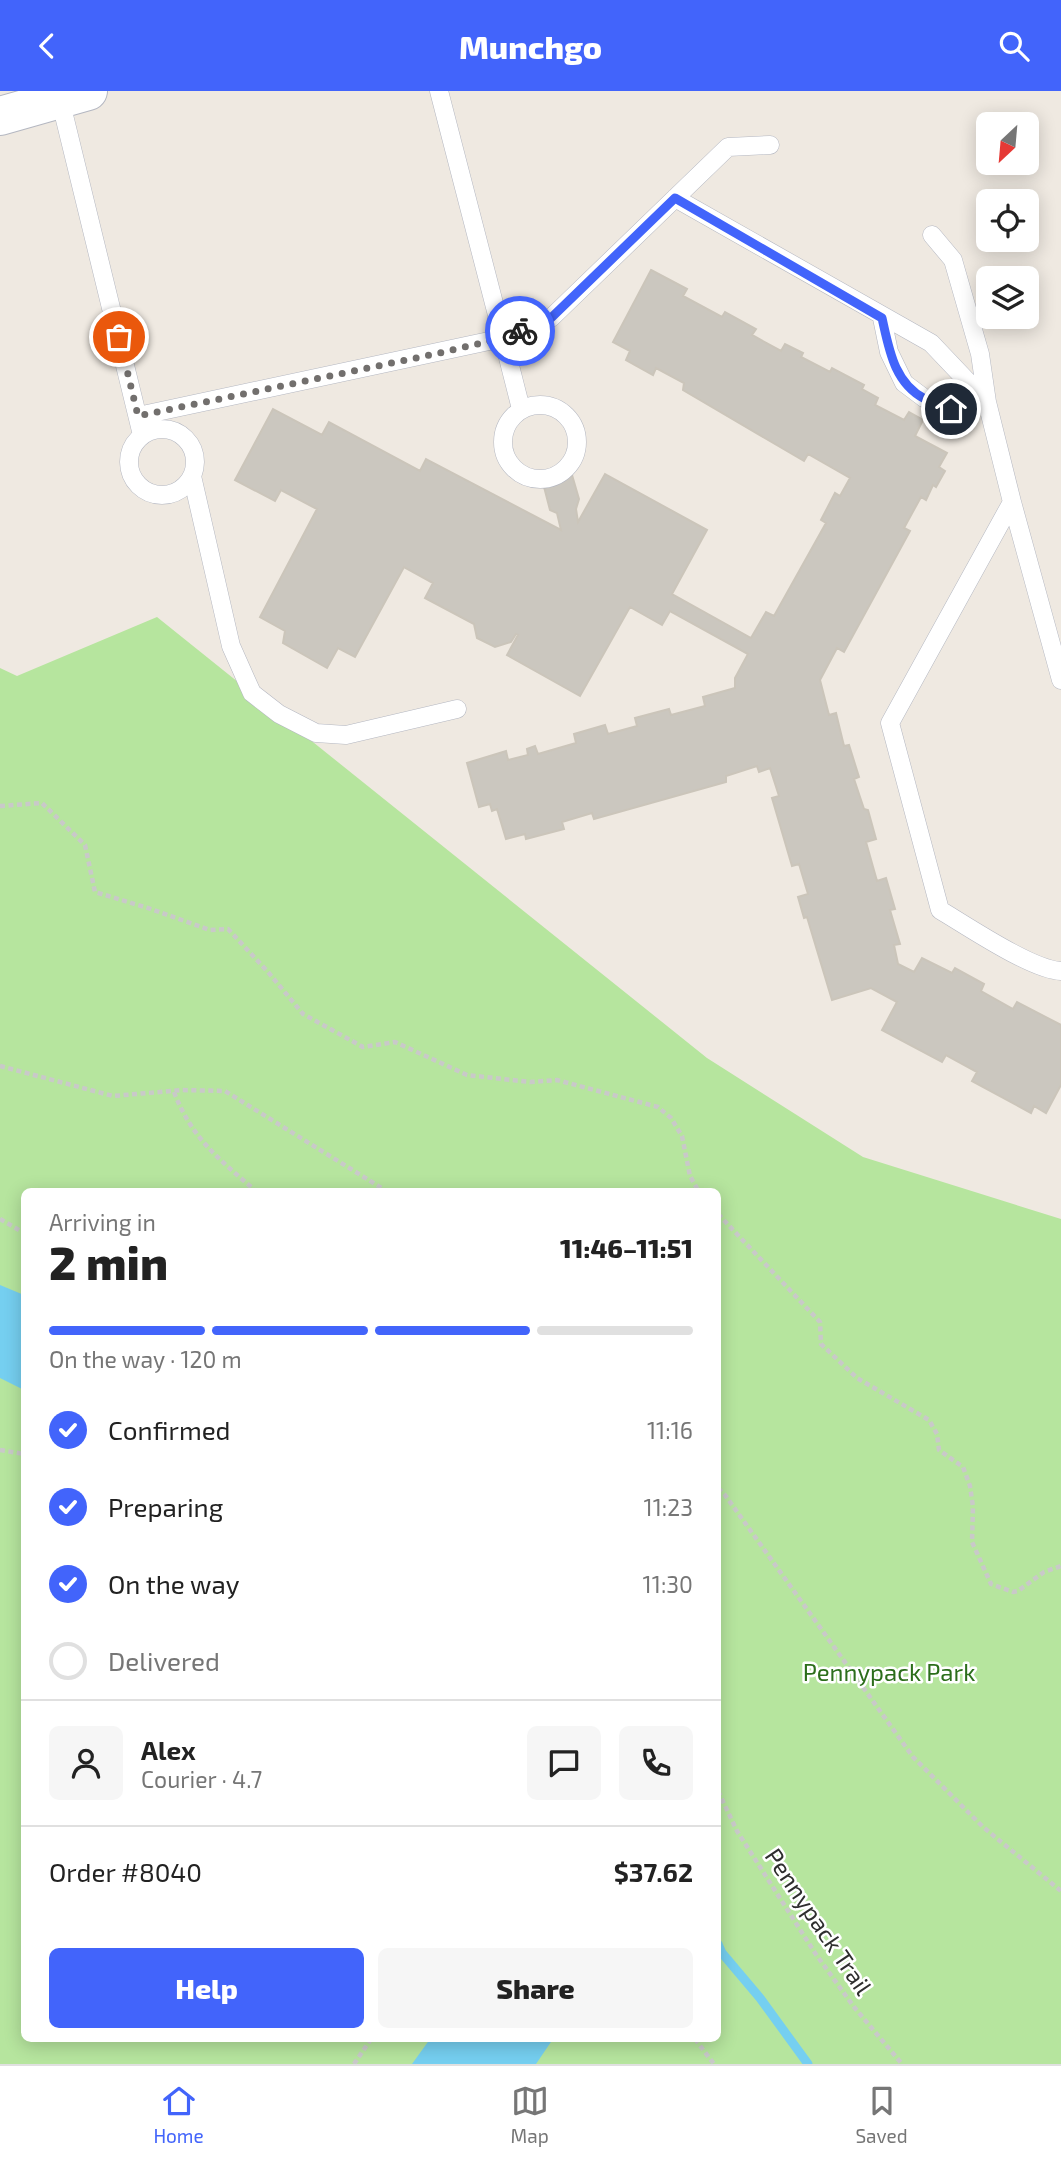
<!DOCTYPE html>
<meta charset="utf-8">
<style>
body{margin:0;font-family:"Exo 2",sans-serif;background:#f6f6f6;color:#222;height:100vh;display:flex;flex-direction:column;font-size:26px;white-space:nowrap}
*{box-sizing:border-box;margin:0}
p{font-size:23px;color:#767676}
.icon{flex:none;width:38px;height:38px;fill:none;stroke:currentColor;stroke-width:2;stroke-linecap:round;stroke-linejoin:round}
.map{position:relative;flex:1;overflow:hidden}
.details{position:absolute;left:21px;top:1097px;width:700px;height:854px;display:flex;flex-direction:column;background:#fff;border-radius:10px;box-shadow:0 4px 18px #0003}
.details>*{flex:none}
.needle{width:46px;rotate:206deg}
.buttons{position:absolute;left:976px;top:21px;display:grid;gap:14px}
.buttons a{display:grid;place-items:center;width:63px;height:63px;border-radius:10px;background:#fff;box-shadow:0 4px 18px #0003;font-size:35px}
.pin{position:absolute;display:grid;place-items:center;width:60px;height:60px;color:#fff;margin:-30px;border:4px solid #fff;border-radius:50%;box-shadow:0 2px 7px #0007}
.courier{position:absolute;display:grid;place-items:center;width:70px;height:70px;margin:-35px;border:5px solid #4264fb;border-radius:50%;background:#fff;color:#222;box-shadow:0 2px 9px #0007}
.summary em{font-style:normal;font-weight:800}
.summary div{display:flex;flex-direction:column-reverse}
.summary{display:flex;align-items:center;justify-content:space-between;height:119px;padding:0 28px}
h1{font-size:46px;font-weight:800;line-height:52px}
.bar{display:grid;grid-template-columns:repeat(4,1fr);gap:10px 7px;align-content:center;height:84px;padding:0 28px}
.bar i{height:9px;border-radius:5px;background:#e0e0e0}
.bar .on{background:#4264fb}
.bar p{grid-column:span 4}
.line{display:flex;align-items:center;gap:18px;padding:0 28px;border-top:2px solid #e0e0e0}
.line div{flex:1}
.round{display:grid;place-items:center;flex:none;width:74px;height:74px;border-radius:10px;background:#f6f6f6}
ol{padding:0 28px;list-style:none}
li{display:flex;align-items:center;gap:21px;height:77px}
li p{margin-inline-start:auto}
li .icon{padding:7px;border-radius:50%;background:#4264fb;color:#fff;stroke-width:4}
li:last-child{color:#767676}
li i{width:38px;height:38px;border:4px solid #e0e0e0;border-radius:50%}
.action{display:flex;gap:14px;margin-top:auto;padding:14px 28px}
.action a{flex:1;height:80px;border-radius:10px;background:#4264fb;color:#fff;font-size:28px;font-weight:800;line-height:80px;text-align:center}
.action a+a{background:#f6f6f6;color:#222}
header{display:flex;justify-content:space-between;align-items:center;height:91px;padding:0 28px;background:#4264fb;color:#fff;font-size:32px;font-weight:800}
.menu{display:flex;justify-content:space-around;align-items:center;height:98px;border-top:2px solid #e0e0e0;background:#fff;font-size:19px;color:#767676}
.menu a{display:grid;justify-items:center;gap:4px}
.menu .on{color:#4264fb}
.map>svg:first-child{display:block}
.green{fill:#b6e59e;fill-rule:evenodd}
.water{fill:#75cff0}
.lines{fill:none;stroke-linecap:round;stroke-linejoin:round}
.stream{stroke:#75cff0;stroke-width:9}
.building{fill:#cbc7bf;stroke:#cbc5ba;stroke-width:2}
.service-casing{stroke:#b4b7c1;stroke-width:19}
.secondary-casing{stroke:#b4b7c1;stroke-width:40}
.path{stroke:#c9c9c9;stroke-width:4.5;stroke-dasharray:5 3.5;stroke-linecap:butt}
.service{stroke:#fff;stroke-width:18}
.secondary{stroke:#fff;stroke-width:38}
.done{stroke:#726f6d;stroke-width:7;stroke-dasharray:0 12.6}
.route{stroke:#4264fb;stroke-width:9}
.labels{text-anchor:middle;stroke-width:5;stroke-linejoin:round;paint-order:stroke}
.park-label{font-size:24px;fill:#2c6e1b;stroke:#fff}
.street-label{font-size:24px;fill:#2e2e2e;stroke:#fff}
</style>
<header><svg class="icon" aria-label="back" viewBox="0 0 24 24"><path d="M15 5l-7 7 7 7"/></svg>Munchgo<svg class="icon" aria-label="search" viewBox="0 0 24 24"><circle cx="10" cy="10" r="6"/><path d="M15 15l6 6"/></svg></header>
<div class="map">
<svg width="1061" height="1973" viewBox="0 0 1061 1973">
<rect width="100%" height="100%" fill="#efe9e1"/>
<path class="green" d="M157,526L707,967L863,1066L1061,1128V1973H0V577L17,585ZM24,1101H718V1948H24Z"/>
<path class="water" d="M0,1194L24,1204V1299L0,1287Z
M430,1948H553L536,1973H412Z"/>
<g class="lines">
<path class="stream" d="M718,1853L722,1862L760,1907L808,1973"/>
</g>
<path class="building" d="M651,179L687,198L683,205L722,226L725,221L756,238L752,244L781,260L785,253L803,262L801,266L830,281L832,277L864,294L862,298L878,307L875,314L904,329L909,321L923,329L915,345L947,362L939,376L945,380L936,396L933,394L926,409L921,406L904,437L910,440L844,561L837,557L820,589L829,624L836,622L844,655L849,654L859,686L854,688L864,718L868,719L876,748L866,751L877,790L886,787L895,818L890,819L900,853L894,854L898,873L914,881L922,867L952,882L955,877L984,893L981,900L1013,918L1017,911L1061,934V994L1046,1022L1034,1015L1031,1022L972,990L977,981L946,964L942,971L882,939L897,911L871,897L832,909L807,826L804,827L798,806L808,803L799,773L792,775L772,707L779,705L770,677L759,681L757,675L726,685V691L594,728L592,722L562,731L564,738L526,748L525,743L506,748L497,718L492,720L490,713L479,716L467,672L506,660L508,669L528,664L527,658L535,655L538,663L576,652L574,643L605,634L608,643L637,635L635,627L669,618L671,624L705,615L703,606L735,597V587L748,563L670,520L662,534L630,516L580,605L507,564L518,544L516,543L511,551L495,556L477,547L474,533L425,507L433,492L404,476L355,566L338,557L327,577L283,552L285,540L260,526L317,418L281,399L275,410L235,389L273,318L322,344L329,331L420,380L426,368L561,439L557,422L550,419L543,392L572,384L579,408L576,418L578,431L605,383L707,439L672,503L751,547L766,521L774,525L826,432L821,429L835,402L840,405L850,387L808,363L804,370L683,299L684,292L656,277L653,284L626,269L630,260L613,251Z"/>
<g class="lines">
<defs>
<path id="service" d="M60,8L142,344
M675,107L931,252L987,311L1012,411L890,632L940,819C967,835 1032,879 1061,880
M882,227L889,261L904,292L924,307L951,318L987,311L980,263L953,169L932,144
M503 351a37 37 0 1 1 74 0a37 37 0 1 1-74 0Z
M521,318L503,247L551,227L728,56L770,54
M138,325L503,247L439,0
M129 371a33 33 0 1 1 66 0a33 33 0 1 1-66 0Z
M192,385L231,555L252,602L279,623L316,642L346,644L457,618
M1012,411L1061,589"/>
<path id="secondary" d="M0,25L88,0"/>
</defs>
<use href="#service" class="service-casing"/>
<use href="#secondary" class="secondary-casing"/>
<path class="path" d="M0,715L42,712L85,754L95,801L148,817L210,839L228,838L268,881L303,923L363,956L395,951L467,984L530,991L557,989L658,1016L671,1027L682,1045L690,1085L699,1101
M0,975L113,1005L182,999L225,1000L388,1101
M174,1001C192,1048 220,1069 257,1101
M718,1123L820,1231L821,1253L857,1287L929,1329L937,1343L939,1359L963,1376L970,1395L973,1416L972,1451L991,1493L1013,1501L1018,1500L1044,1481L1061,1475
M0,1128L24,1142
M0,1359L24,1363
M718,1397L725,1404L913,1666L983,1736L1061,1800
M718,1700L737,1740L815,1862L854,1916L902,1973
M695,1948L714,1973
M354,1973L371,1948"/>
<use href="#service" class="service"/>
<use href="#secondary" class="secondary"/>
</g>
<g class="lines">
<path class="done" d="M119,246L138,325L435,263L503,247L520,240"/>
<path class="route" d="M520,240L551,227L675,107L882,227C889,258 894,292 925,308C933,312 943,314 951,318"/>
</g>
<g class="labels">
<g class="park-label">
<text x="889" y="1590">Pennypack Park</text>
</g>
<g class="street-label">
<text transform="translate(818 1831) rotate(56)" y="8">Pennypack Trail</text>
</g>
</g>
</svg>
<div class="buttons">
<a><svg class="needle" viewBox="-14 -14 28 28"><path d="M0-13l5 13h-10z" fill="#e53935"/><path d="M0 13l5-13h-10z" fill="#767676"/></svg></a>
<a><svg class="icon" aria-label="locate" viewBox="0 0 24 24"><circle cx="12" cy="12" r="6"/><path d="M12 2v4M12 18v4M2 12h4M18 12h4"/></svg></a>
<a><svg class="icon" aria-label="layers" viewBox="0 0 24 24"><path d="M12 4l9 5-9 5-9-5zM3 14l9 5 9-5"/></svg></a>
</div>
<div class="pin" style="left:119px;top:246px;background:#ea580c"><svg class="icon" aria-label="bag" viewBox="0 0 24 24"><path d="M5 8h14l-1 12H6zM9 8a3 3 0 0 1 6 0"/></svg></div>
<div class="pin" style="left:951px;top:318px;background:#1f2937"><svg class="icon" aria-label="home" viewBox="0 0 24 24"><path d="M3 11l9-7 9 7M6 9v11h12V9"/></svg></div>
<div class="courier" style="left:520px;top:240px"><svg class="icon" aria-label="bike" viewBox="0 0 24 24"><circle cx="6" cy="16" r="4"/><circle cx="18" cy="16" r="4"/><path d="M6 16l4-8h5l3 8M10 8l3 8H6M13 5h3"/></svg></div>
<section class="details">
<div class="summary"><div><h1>2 min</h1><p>Arriving in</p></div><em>11:46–11:51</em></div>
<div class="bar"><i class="on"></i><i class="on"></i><i class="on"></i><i></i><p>On the way · 120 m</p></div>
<ol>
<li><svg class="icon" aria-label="check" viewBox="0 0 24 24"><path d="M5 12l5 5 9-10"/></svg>Confirmed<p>11:16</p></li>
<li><svg class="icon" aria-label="check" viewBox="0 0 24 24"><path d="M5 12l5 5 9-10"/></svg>Preparing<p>11:23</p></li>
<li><svg class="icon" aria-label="check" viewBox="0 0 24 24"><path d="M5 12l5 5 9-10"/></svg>On the way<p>11:30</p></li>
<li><i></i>Delivered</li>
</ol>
<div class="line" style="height:126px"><a class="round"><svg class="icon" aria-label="person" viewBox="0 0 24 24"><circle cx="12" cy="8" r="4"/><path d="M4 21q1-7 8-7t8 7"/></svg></a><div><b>Alex</b><p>Courier · 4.7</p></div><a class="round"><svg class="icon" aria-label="chat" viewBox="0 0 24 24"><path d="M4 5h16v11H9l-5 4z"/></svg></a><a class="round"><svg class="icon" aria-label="phone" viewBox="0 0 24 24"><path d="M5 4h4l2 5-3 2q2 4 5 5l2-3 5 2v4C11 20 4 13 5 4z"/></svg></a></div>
<div class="line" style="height:91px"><div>Order #8040</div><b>$37.62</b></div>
<div class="action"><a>Help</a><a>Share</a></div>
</section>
</div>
<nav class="menu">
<a class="on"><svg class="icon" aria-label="home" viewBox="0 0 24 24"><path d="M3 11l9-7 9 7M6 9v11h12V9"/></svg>Home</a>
<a><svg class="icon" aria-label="map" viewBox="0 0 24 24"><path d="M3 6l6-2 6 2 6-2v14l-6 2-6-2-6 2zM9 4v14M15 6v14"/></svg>Map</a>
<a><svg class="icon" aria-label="saved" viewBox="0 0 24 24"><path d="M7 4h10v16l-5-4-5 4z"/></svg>Saved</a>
</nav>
